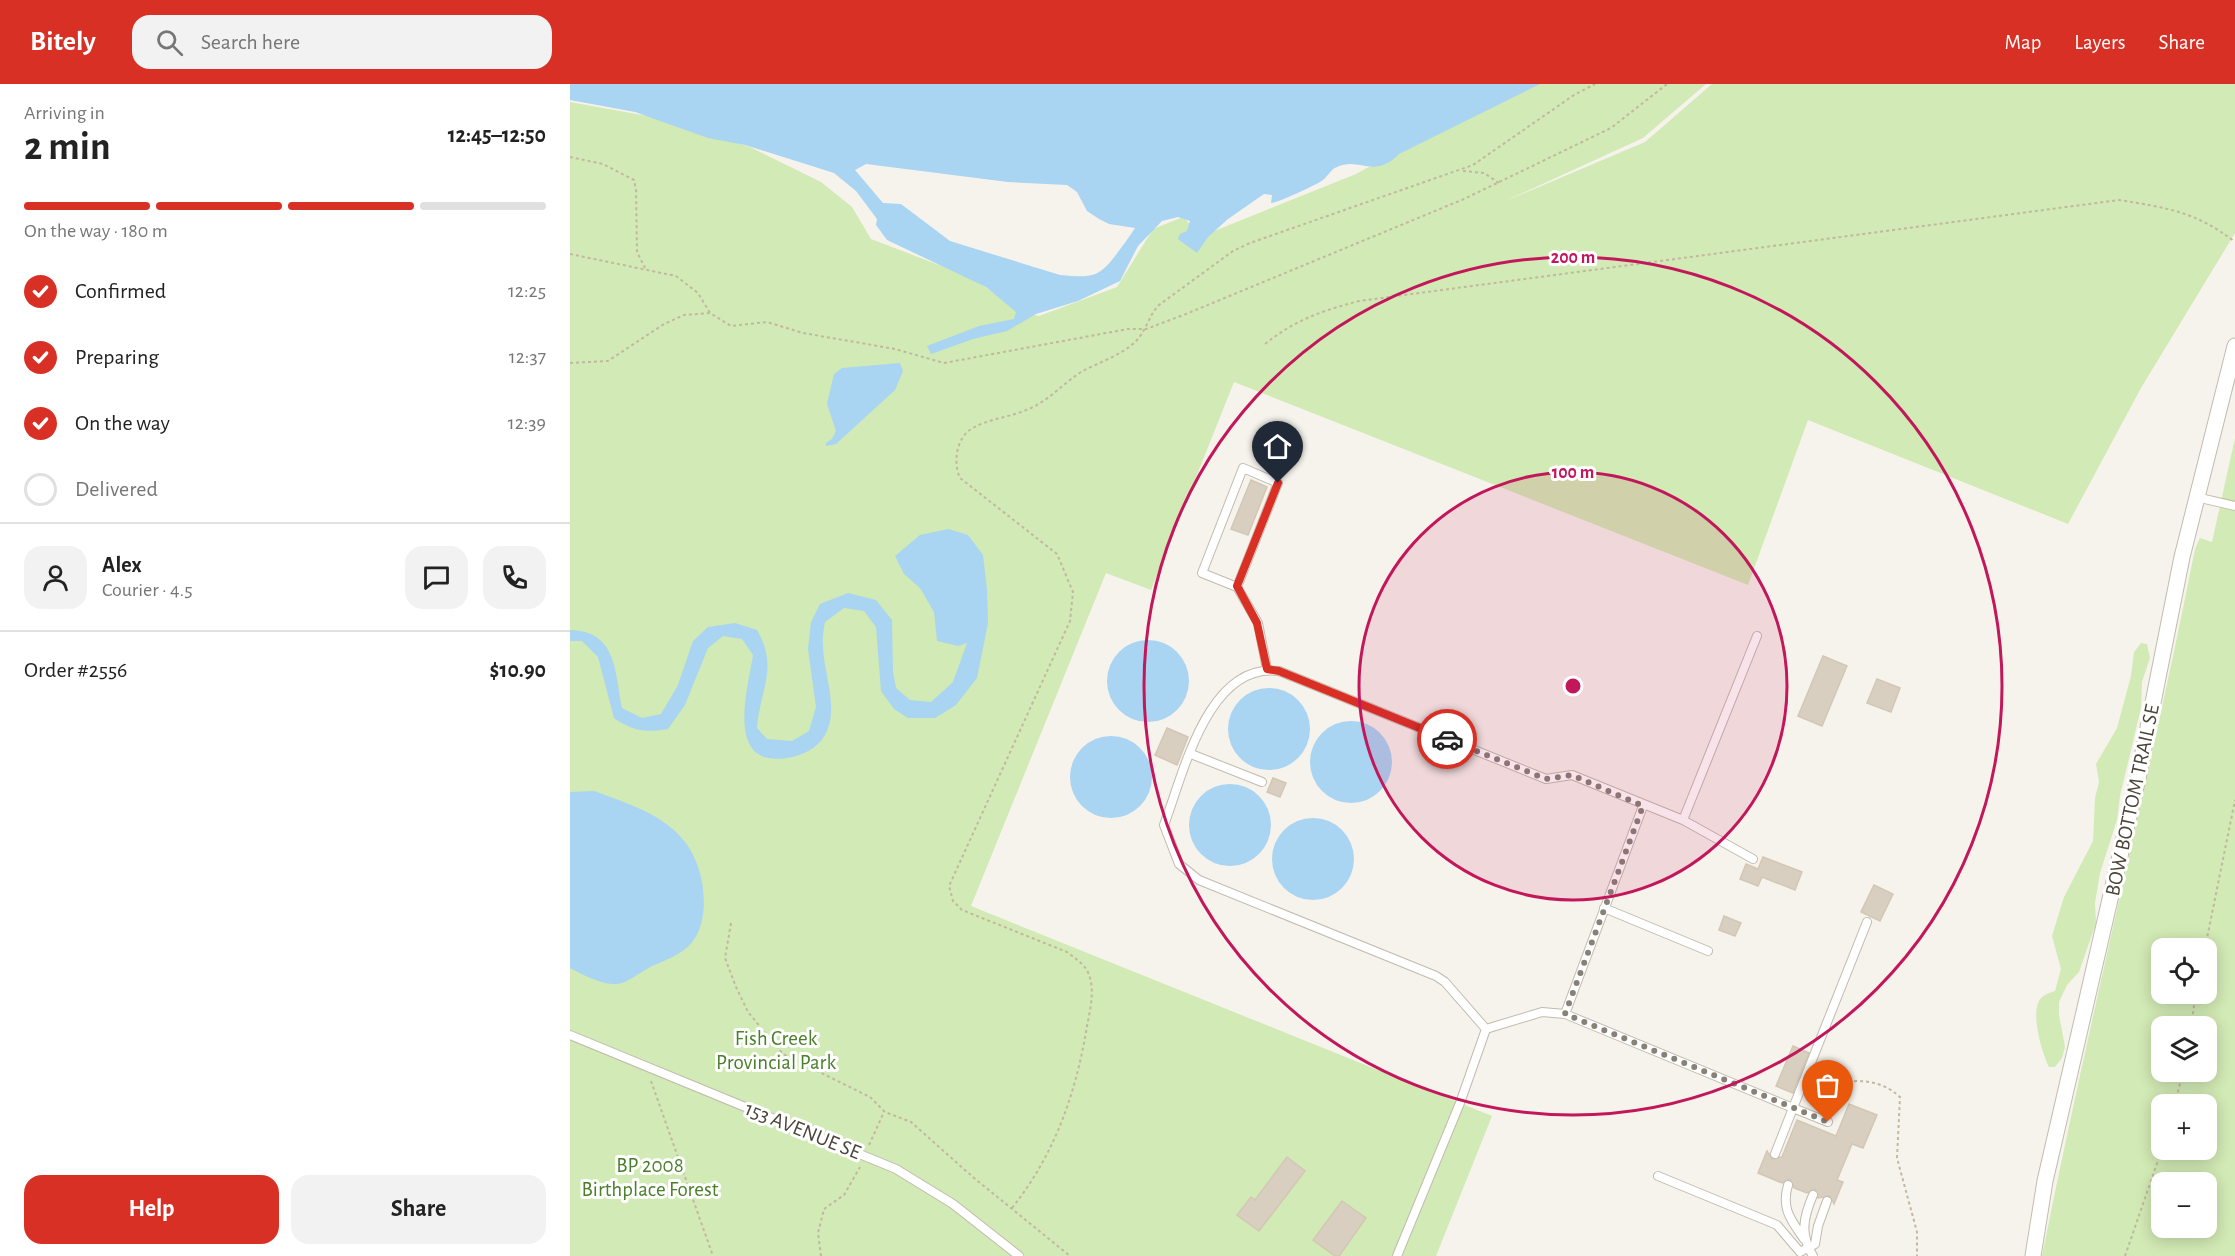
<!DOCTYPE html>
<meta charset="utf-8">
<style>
body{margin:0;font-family:"Alegreya Sans",sans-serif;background:#f2f2f2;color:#222;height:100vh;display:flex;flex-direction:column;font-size:22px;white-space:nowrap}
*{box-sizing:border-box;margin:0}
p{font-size:20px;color:#767676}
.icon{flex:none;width:33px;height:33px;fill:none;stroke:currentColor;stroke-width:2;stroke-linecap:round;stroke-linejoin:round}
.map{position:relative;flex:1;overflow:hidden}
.drawer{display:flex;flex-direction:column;background:#fff;width:570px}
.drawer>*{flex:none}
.tools{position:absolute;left:1581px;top:854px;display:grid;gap:12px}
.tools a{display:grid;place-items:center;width:66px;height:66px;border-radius:12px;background:#fff;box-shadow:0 3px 15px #0003;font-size:30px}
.pin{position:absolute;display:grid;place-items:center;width:51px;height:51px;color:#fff;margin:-62px -26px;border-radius:50% 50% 50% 0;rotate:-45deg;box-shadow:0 0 6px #0007}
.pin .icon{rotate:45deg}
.courier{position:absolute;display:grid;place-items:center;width:60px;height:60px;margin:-30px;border:4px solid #d93025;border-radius:50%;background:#fff;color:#222;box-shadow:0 2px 8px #0007}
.headline em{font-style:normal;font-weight:700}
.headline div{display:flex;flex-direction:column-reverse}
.headline{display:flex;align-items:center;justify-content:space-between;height:102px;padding:0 24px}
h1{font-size:39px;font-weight:700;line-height:45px}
.bar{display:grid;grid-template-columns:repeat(4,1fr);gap:9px 6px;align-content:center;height:72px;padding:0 24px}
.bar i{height:8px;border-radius:4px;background:#e0e0e0}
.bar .selected{background:#d93025}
.bar p{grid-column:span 4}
.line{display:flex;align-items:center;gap:15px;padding:0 24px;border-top:2px solid #e0e0e0}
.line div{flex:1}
.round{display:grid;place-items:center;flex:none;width:63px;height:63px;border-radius:18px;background:#f2f2f2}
ol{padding:0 24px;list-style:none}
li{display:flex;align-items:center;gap:18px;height:66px}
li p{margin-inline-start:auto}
li .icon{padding:6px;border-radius:50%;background:#d93025;color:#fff;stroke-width:4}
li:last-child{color:#767676}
li i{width:33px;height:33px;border:3px solid #e0e0e0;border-radius:50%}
.action{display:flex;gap:12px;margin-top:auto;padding:12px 24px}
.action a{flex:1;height:69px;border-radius:18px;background:#d93025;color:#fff;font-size:24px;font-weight:700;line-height:69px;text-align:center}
.action a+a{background:#f2f2f2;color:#222}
header{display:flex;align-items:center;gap:36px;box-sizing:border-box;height:84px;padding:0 30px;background:#d93025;color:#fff}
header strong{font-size:28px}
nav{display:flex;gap:33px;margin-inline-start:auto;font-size:21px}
.search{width:420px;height:54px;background:#f2f2f2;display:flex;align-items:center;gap:15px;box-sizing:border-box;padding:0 21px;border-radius:18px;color:#767676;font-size:22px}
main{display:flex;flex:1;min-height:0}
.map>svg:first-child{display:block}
.green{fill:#d2eab5;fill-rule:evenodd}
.water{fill:#a9d4f2;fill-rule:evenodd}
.building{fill:#d8cfc1;stroke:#d3c7b4;stroke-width:1.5}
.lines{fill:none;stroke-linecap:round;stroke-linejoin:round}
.service-casing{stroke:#c2bbae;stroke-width:10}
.minor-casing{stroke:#c2bbae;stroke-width:17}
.path{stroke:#c4b79f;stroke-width:2;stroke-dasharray:3 3;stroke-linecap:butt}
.service{stroke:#fff;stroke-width:8}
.minor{stroke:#fff;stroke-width:15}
.done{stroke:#878178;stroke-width:6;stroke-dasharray:0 10.8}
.route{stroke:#d93025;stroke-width:8}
.ring{fill:none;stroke:#c2185b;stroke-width:3}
.labels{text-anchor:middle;stroke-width:6;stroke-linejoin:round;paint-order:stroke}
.street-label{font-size:21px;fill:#4b4439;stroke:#fff}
.park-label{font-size:21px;fill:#4a7f2a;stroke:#fff}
.centre{fill:#c2185b;stroke:#fff;stroke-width:3}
.ring-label{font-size:18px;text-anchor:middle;font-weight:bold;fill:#c2185b;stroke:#fff;stroke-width:6;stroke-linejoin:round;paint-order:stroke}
</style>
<header>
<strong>Bitely</strong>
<div class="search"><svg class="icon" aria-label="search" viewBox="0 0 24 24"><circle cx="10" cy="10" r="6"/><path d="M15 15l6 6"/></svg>Search here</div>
<nav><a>Map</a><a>Layers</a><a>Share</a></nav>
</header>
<main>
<section class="drawer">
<div class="headline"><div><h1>2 min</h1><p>Arriving in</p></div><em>12:45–12:50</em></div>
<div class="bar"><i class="selected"></i><i class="selected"></i><i class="selected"></i><i></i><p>On the way · 180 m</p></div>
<ol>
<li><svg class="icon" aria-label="check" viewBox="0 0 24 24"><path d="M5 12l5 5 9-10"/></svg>Confirmed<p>12:25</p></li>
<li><svg class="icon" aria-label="check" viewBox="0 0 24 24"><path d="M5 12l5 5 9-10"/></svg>Preparing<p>12:37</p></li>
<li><svg class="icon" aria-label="check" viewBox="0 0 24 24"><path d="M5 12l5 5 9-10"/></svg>On the way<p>12:39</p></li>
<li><i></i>Delivered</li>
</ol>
<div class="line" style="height:108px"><a class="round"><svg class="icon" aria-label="person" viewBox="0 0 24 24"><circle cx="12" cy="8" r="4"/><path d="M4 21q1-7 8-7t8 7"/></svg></a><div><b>Alex</b><p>Courier · 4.5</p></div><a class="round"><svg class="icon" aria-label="chat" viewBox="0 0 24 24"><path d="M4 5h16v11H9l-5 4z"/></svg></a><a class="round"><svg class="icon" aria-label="phone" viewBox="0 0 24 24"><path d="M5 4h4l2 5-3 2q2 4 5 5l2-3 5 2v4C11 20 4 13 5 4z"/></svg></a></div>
<div class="line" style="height:78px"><div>Order #2556</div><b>$10.90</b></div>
<div class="action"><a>Help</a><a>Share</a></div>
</section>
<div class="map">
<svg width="1665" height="1172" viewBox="0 0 1665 1172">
<rect width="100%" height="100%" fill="#f6f3ec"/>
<path class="green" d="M965,0H1136L1073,54L933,118L1075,58L1142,0H1665V149L1571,304L1498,440L1238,336L1178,501L664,298L581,506L536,489L401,822L922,1032L866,1172H0V18L83,33L180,63L251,98L282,123L301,155L403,194L448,227L469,232L547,203L583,145L613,133L632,152L786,90L895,30Z
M1665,354V1172H1472C1519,936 1578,702 1625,465L1630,454L1642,458ZM1592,864H1636V909H1592ZM1592,942H1636V987H1592ZM1592,1020H1636V1065H1592ZM1592,1098H1636V1143H1592Z
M1571,559L1577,560L1580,574L1572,598L1571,624L1550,712L1547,736L1530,789L1525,819L1526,839L1509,888L1497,901L1489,918V931L1495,963L1492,974L1485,983H1479C1472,969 1461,931 1469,917C1472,911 1479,909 1485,907L1491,885L1482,852L1494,813L1523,757L1525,714L1529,698L1526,680L1547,644L1561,592L1564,568Z"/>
<path class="water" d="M0,0H970L829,70C804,96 789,72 767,83C761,85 758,92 753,96C746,101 710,118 701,119L702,111L694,110L658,135L638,153L627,169L608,155L610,150L617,147L620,137L608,133L592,137L568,162L550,197L508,217L466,230L437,247L403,255L361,270L357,262L409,242L444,235L446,228L416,203L317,156L306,141L307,135L286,107L264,89L175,61L138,54L65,28L0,16ZM296,80L438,98L497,101L507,108L517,127L529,135L539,140L565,144C560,152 554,160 548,168C529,194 523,194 490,191L380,157L331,120L313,119L285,86Z
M330,279L333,287L325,306L266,360L256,362V359L262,355L266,347L257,320L264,290L272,284Z
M378,445L398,451L413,471L417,506L418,539L407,594L386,621L365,634H338L324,625L311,607L306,543L294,527L274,524L255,538C254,545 252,553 253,561C253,589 270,624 255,651C247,665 231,672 217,674C154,684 178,605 183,571L172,555L153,552L138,564L115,621L98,645C76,649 62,647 44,634L28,573L12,557H0V546C47,547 45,588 52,624L72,634L91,630L108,601L123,557L138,543L165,539L187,546C209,584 190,605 187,644L197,655L222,657L239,647L246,623L238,565L241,538L250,520L278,509L306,516L322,536L323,588L326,604L340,616L361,618L383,598L397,559L388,562L367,557L364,528L350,504L334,490L325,472L350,451Z
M537 597a41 41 0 1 1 82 0a41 41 0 1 1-82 0Z
M658 645a41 41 0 1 1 82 0a41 41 0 1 1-82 0Z
M740 678a41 41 0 1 1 82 0a41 41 0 1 1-82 0Z
M500 693a41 41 0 1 1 82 0a41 41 0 1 1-82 0Z
M619 741a41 41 0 1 1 82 0a41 41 0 1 1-82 0Z
M24,707C56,719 94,730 115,758C134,782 142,831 123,857C114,870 93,877 80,883C71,888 57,899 47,900C32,901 13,891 0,884V708Z
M702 775a41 41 0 1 1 82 0a41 41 0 1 1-82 0Z"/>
<path class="building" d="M681,396L697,403L678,451L661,445Z
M1253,572L1277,582L1252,642L1228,632Z
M1307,595L1330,604L1321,628L1297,619Z
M597,644L618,653L607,681L585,671Z
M703,694L716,699L710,713L697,708Z
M1193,773L1232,788L1225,806L1192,793L1188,802L1170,795L1176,780L1188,785Z
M1304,801L1323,810L1310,837L1291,828Z
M1154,832L1171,839L1165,852L1149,846Z
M1223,962L1239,969L1223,1009L1206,1002Z
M1279,1020L1307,1031L1293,1064L1282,1060L1267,1096L1273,1098L1264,1120L1260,1112L1248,1114L1245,1105L1237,1109L1224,1104L1220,1095L1212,1099L1188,1089L1197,1067L1202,1075L1212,1073L1227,1036L1266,1052Z
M717,1073L735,1087L689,1147L667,1131L681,1113L685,1116Z
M772,1117L796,1134L769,1172H765L743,1156Z"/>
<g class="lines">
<defs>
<path id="service" d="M1626,413L1665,422
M667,503L708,399L673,384L632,489L667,503L688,539L697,585
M621,670L692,698
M1073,722L995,930L972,928L916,945L875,898L866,892L629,796L609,780L594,741C613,691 638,577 709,587L976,695L1002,691L1113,736L1183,775
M1113,736L1187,552
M1034,824L1138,867
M995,930L1223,1024L1297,838
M0,951L326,1085L383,1120L449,1172
M1205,1070L1223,1024L1258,1038
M1088,1092L1207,1141L1230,1168L1245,1160L1248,1142L1257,1117
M1218,1101C1211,1125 1221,1136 1234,1155
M1243,1111C1233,1134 1230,1151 1243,1172
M827,1172L890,1019L916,945"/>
<path id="minor" d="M1463,1172L1475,1097L1568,694L1612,473L1665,262"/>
</defs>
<use href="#service" class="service-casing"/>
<use href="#minor" class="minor-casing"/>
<path class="path" d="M0,73L33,80L64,96L66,106L67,168L75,184
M893,87L914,89L929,99
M0,170L106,192L128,209L140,229
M695,260C725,236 751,227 789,217L1549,116C1597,124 1625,127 1665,158
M0,279L38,277L94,240L114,231L140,229L161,242L197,238L233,249L325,265L374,279L558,245H576L616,230L894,115L1041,44L1097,0
M161,839L155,874L166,903L178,928L213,970L300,1013L315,1028L341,1038L404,1094L500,1172
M1635,864L1665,716
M1621,942L1626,909
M81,997L143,1172
M1243,1004L1249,1001C1279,997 1306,991 1330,1013L1327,1074L1347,1148V1172
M1605,1020L1613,987
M299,1061L314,1028
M442,1124C485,1070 506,1009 517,942C520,926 525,907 519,891C516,881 506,875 497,868L392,826L383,817L379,802L500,537L503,508L487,470L390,394C383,379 386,355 401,345C419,334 444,333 463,323C481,314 494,299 511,288C529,278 553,271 567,256C577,245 579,231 589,221L663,167L680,159L903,81L1004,11L1025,0
M251,1172L248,1149L254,1125L274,1111L290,1083
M1555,1172L1592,1065"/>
<use href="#service" class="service"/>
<use href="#minor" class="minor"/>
</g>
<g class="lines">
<path class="done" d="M877,655L976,695L1002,691L1073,722L995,930L1258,1038"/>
<path class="route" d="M708,399L667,502L687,539L697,585L709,587L877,655"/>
</g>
<circle cx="1003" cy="602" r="214" fill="#c2185b" fill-opacity=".12"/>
<g class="ring">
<circle cx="1003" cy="602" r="214"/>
<circle cx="1003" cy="602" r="429"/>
</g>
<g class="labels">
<g class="street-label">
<text transform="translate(1562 716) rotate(-78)" y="7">BOW BOTTOM TRAIL SE</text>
<text transform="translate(233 1046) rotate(22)" y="7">153 AVENUE SE</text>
</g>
<g class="park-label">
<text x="206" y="961">Fish Creek<tspan x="206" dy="24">Provincial Park</tspan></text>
<text x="80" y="1088">BP 2008<tspan x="80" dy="24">Birthplace Forest</tspan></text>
</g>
</g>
<circle cx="1003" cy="602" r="9" class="centre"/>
<g class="ring-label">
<text x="1003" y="179">200 m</text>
<text x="1003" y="394">100 m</text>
</g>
</svg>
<div class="tools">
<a><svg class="icon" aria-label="locate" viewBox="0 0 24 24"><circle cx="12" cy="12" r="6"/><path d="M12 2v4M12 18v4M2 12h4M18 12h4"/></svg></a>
<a><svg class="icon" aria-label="layers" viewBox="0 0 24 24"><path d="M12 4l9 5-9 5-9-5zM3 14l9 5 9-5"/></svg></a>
<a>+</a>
<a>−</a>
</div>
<div class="pin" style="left:1258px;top:1038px;background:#ea580c"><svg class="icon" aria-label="bag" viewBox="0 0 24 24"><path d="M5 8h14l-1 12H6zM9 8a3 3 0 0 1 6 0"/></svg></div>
<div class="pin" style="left:708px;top:399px;background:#1f2937"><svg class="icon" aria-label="home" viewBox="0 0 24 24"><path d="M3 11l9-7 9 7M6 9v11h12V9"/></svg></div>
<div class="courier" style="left:877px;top:655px"><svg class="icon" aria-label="car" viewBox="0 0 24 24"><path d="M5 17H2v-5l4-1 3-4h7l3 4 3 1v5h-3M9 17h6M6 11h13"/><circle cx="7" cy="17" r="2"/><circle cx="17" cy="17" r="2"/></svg></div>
</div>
</main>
